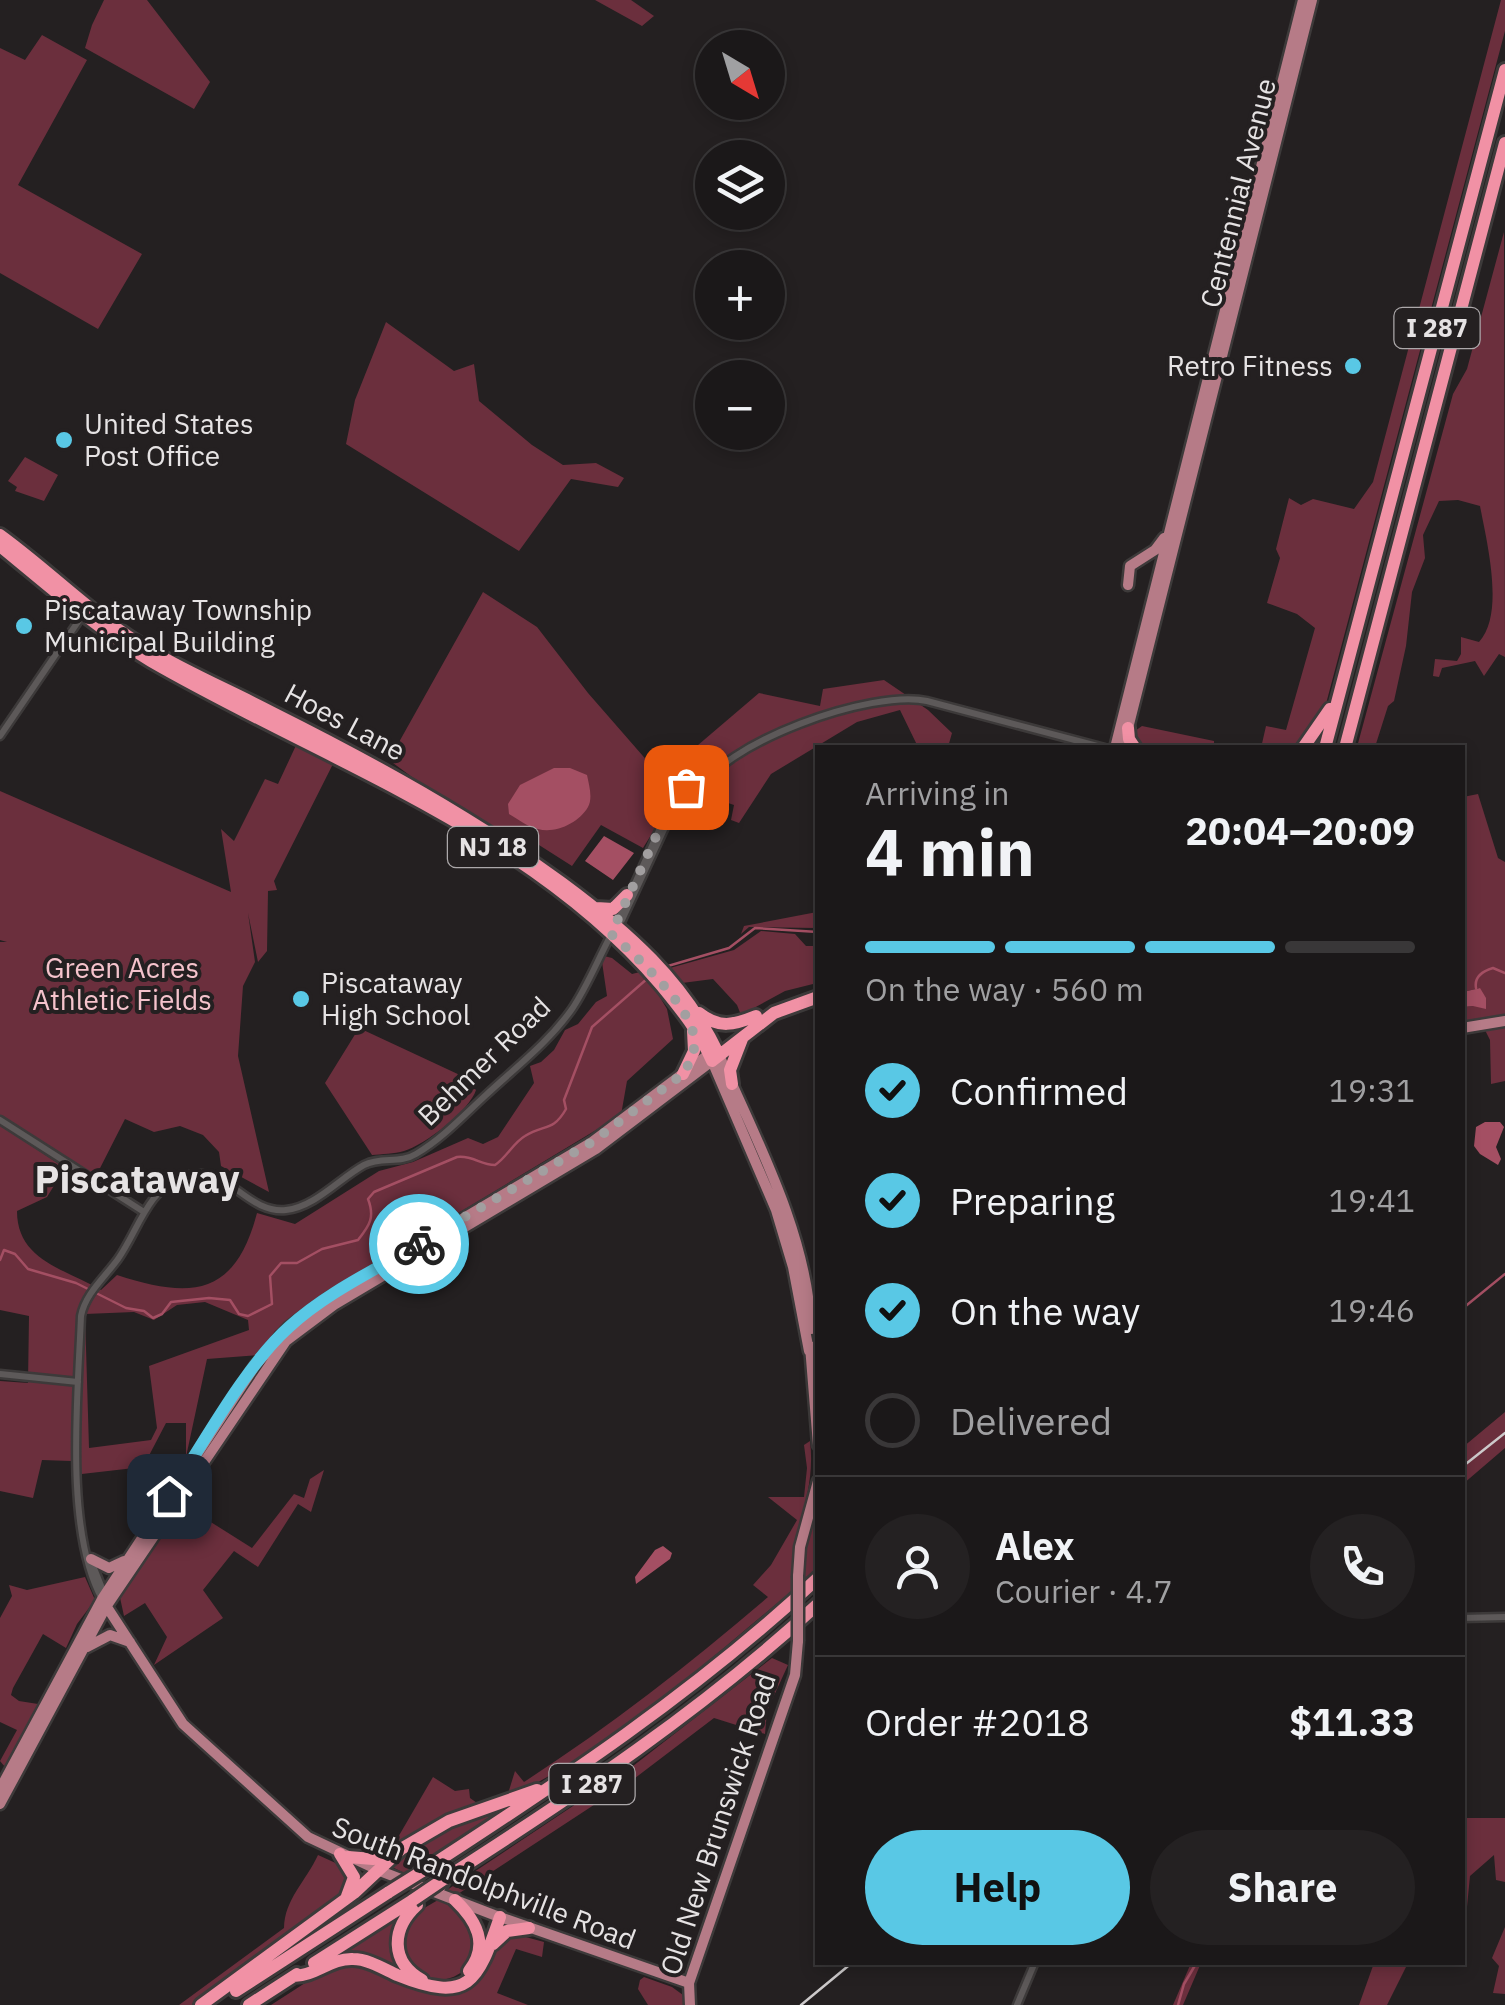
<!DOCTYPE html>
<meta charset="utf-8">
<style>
body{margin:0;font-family:"IBM Plex Sans",sans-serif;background:#242122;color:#f1f3f6;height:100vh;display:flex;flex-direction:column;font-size:38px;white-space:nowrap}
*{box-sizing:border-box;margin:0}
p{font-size:32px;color:#a0a0a2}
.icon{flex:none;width:55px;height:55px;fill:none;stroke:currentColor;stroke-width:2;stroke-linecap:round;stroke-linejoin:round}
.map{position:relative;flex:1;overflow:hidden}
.panel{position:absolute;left:815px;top:745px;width:650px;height:1220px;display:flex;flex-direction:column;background:#1b1819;border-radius:0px;box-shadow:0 5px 15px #0003,0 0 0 2px #393738}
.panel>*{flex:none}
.needle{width:65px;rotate:142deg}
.buttons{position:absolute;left:695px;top:30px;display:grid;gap:20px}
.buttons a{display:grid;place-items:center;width:90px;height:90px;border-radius:50%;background:#1b1819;box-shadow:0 5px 15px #0003,0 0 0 2px #393738;font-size:50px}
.pin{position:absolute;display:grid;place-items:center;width:85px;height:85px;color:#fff;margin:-42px;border-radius:20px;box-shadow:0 5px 15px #0006}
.courier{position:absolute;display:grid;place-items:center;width:100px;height:100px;margin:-50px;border:8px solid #59c8e5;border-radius:50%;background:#fff;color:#222;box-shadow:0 2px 12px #0007}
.overview em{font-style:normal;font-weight:800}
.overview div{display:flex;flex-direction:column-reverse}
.overview{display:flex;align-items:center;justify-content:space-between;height:170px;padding:0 50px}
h1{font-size:65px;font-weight:800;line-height:75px}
.bar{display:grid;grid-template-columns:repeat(4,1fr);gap:15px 10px;align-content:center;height:120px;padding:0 50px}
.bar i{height:12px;border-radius:8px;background:#393738}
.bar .on{background:#59c8e5}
.bar p{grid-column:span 4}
.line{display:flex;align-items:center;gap:25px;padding:0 50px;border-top:2px solid #393738}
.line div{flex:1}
.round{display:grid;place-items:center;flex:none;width:105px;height:105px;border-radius:52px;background:#242122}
ol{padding:0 50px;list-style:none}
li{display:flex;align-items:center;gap:30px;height:110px}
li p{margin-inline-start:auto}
li .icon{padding:10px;border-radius:50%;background:#59c8e5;color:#111;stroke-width:4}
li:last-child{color:#a0a0a2}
li i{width:55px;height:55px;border:5px solid #393738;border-radius:50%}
.action{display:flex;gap:20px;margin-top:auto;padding:20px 50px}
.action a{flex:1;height:115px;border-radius:60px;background:#59c8e5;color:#111;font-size:40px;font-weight:800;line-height:115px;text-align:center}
.action a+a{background:#242122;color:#f1f3f6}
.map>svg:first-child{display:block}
.green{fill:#6b2f3d;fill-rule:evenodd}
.water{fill:#a44f63}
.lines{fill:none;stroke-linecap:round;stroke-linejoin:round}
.stream{stroke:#a44f63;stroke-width:2.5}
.minor-casing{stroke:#3d3a3a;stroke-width:11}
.major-casing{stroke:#3d3a3a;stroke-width:15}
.highway-casing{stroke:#3d3a3a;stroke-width:18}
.minor{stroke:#5d5959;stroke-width:6}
.major{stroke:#b67b87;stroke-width:10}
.highway{stroke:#f191a5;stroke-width:12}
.rail{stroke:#cdcacb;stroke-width:2.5}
.major-bridge-casing{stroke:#3d3a3a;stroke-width:15;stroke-linecap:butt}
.highway-bridge-casing{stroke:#3d3a3a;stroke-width:18;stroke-linecap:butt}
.major-bridge{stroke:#b67b87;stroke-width:10}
.highway-bridge{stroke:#f191a5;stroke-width:12}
.done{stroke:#a29fa0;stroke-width:10;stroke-dasharray:0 18}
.route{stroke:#59c8e5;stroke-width:12}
.poi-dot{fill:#59c8e5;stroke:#242021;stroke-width:4}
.labels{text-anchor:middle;stroke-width:8;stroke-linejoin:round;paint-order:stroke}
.shield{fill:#242021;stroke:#aca8aa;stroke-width:2.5}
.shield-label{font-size:25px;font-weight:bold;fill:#e6e3e4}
.street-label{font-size:28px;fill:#e6e3e4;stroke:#242021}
.poi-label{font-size:28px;fill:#e6e3e4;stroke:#242021;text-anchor:start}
.park-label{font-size:28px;fill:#f5c3cc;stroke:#242021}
.district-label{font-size:38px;font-weight:bold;fill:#e6e3e4;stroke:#242021}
</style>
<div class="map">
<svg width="1505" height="2005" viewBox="0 0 1505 2005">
<rect width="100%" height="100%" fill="#242021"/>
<path class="green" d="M104,0H147L210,82L194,109L85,48L92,25Z
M595,0H631L654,16L642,26Z
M1501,0H1505V31L1323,715L1301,745L1261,748L1266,726L1286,730L1315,628L1297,614L1267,603L1280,558L1276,549L1289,498L1301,505L1313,499L1354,509L1373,482Z
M42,35L87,60L18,185L142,254L98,329L0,273V48L25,60Z
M1504,232L1505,657L1499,654L1484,676L1475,661L1442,668L1439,677L1433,676L1435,659L1457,661L1461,654V637L1479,642C1505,614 1487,543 1480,506L1458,500L1439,501L1423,535L1425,558L1412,592L1406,646L1394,701L1388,706L1375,747H1357L1453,394L1467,369Z
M386,322L454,371L474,364L479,401L532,445L563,465L596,463L624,478L618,487L571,479L519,551L346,444L355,400Z
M25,457L58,475L44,501L15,491L17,487L8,481Z
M483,592L537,627L588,693L670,787L669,806L643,848L601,825L572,866L539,845L499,830L420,783L389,760Z
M884,680L928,710L952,733L948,747H918L900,710L857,722L771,774L739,823L731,820L734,805L719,800L684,757L759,693L820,706L823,689Z
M1142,726L1214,741V747H1143L1135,741V731Z
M299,739L336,758L274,881L277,890L268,891L267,951L258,962L248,913L255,962L243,986L238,1056L269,1192L221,1166L219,1152L203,1135L180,1126L154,1132L125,1119L95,1178L0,1115V942H7L0,940V791L231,892L221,829L234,841L265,779L278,784Z
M1478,794L1498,858L1505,862V1081L1491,1084L1490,1040L1480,1020H1463V1007L1473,1006L1480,988L1463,992V797Z
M817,912V928L749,927L741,934L744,926Z
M761,931L795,934L806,946H817V983L785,991L741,1015L737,1005L713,979L682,983L670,968L734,950Z
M604,956L612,958L632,974L644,971L667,1009L673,1039L627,1081L621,1115L324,1294L275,1331L258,1355L207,1359L186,1457V1423H166L143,1467L73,1475L71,1461L42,1460L33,1498L0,1491V1381L28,1383L29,1316L0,1310V1125L65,1168L47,1197L17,1211C17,1261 66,1269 101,1290L117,1275C191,1299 235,1297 257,1213L295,1224L379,1171L413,1162L468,1138L483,1144L498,1137L534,1083L530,1066L541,1062L554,1050L565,1030L578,1024L596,1002L607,996L602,962ZM205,1302L248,1320L249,1330L149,1366L157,1428L151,1440L89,1448L85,1314L134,1312L154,1320L177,1305Z
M359,1028L462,1076L476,1090C470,1110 425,1145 404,1151C394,1154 382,1154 372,1155L325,1083Z
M1505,1412V1448L1463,1484V1447Z
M810,1441C817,1497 788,1534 796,1588C705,1661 614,1750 507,1797L515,1771L524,1782C610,1726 690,1664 768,1597L753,1585L771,1565L797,1520L768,1497H804L807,1468L804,1445Z
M324,1470L311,1512L298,1504L258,1567L234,1551L203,1590L223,1618L154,1665L167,1637L145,1603L124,1616L119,1593L179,1502L252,1548L294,1494L304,1498L310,1479Z
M817,1501V1567L805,1580L803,1562Z
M85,1577L95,1600L77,1624L66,1648L43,1634L13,1688L11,1695L19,1701L38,1704L5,1767L0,1761L17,1730L0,1722V1618L12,1596L9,1585L27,1590Z
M772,1658L788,1665L767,1711L765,1734L714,1718L618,1791L624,1798L603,1799L458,1894L447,1890L633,1766Z
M433,1777L455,1791L469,1789L470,1798L477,1803L379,1854L389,1836L397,1839Z
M510,1805L406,1874L390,1866C419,1832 470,1820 510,1805Z
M1463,1818H1505V1882L1496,1880L1494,1855L1470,1876L1466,1917L1463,1921Z
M318,1855L340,1865L348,1885L346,1893L192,2005H179L284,1928C284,1900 306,1881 318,1855Z
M438,1900L465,1913L477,1936C474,1946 473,1960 467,1967C453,1983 430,1983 414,1972L399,1944L409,1917Z
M405,1912L402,1971L348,1954L347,1951Z
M1505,1927V1994L1493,1993L1499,1966L1492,1958Z
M511,1933L544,1942L542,1957L516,1949L497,1993L528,2005H271L319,1974L358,1962C394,1979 447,2005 481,1979C494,1965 493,1944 511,1933Z
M1191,1963H1201L1183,2005H1173Z
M1374,1963H1408L1387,2005H1359Z
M644,1977L672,1987L683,1995L684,2005H648L638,1989L640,1980Z"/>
<path class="water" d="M554,768H570L587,775C589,785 593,798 588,807C579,823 555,834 538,829C528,827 519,820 509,814L508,804L520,785Z
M604,836L634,853L613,880L585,861Z
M1480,988L1486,998V1009L1473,1006L1463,1007V992Z
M1485,1122H1500L1504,1127L1496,1147L1501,1159L1498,1165L1480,1154L1474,1146L1476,1127Z
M663,1546L672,1553L670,1559L636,1584L635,1577L655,1550Z"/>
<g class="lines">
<path class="stream" d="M668,966L729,948L755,928L818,932
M1476,988C1474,977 1483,971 1493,968L1505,973
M0,1260L4,1250L15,1254L28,1269L76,1283L126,1308L144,1311L153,1318L162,1314L171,1302L209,1298L230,1300L239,1314L248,1316L272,1304L270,1276L281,1263H297L322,1249L358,1240C370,1225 375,1217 368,1199L374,1192L457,1157C473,1155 480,1165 495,1165C507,1157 513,1143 525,1136C544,1124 553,1132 566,1109L564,1100L592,1027L648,978
M1462,1309L1505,1274
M1178,2005L1184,1984L1197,1962"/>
<defs>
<path id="minor" d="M0,736L84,613
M696,795C721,742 873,689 927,701L1105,748
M617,924L622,920L667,823L684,809
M616,925L676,793L680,789L689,788L697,798L693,806L686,809L678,806L674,800
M0,1120L144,1212
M0,1374L78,1382
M90,1558L104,1593
M102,1599C64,1530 78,1394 81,1316C85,1294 105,1277 118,1259C138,1231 147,1190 182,1177C227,1160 244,1214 286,1210C315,1207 340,1178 364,1165C381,1156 400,1164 416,1154C443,1138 463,1116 486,1095C516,1067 548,1043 572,1009C587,987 598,959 611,935
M1462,1618L1505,1617
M1017,2005L1035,1962"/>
<path id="major" d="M1128,585L1130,566L1155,550L1164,538
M1115,748L1303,0
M1123,748L1312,0
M1462,1028L1505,1021
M719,1055C756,1139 808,1236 811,1329
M810,1346L818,1445
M91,1559L109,1568L124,1561
M798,1576L800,1547L818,1481
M105,1604L183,1724L308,1837L380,1871L494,1915L689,1983
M87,1647L110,1635L130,1642
M0,1789L102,1599L255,1366L289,1327L329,1298L592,1142L709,1054
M0,1804L106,1607L286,1341L334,1305L596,1149L712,1061L776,1210L793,1267L809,1351
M690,2005L689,1983L795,1675L798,1641"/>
<path id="highway" d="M0,535C51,572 96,619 151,651C190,674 233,692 273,713C373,763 471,817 562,883C627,931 684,981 719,1055
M0,546C49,586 97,629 151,661C324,761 528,829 661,985C680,1008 700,1033 712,1061L774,1013L818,997
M1128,728L1129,739L1135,748
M1303,748L1330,709
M1325,748L1505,70
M1345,748L1505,143
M596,908L613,909L627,895
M699,1013C719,1029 734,1025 756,1016
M683,1074L694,1051L693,1031
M732,1084L730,1070L742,1039
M340,1854L354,1877L347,1896
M348,1857L373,1859L394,1852
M421,1872C560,1782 696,1692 818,1578
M440,1886L444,1879C575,1795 703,1710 818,1604
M455,1900C476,1920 490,1944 469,1971
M417,1905C391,1929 390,1962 422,1980
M493,1944L507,1931L529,1928
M314,1963L413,1900
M294,1976C315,1976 331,1958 353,1959C368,1959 384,1969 397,1975C471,2005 478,1980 500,1917
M236,1991L389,1892
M201,2005L354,1893L401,1849L449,1821L537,1790
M249,2005L297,1974"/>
</defs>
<use href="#minor" class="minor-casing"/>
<use href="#major" class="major-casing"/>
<use href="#highway" class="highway-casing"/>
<use href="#minor" class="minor"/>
<use href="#major" class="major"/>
<use href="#highway" class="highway"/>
<path class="rail" d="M1462,1467L1505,1433
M801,2005L853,1962"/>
<defs>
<path id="major-bridge" d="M798,1576V1641"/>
<path id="highway-bridge" d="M389,1892L421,1872
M413,1900L444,1879"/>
</defs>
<use href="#major-bridge" class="major-bridge-casing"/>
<use href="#highway-bridge" class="highway-bridge-casing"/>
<use href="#major-bridge" class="major-bridge"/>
<use href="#highway-bridge" class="highway-bridge"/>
</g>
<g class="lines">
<path class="done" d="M419,1244L592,1142L683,1074C690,1062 696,1052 694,1037C689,1004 636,956 611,934L676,793L686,787"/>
<path class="route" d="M169,1496C202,1446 245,1366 289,1327C326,1293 375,1270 419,1244"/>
</g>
<g class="poi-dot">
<circle cx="1353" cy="366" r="10"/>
<circle cx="64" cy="440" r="10"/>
<circle cx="24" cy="626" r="10"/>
<circle cx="301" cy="999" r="10"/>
</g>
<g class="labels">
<g class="shield">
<rect x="1394.5" y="308" width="85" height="40" rx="8"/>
<rect x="448" y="827" width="90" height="40" rx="8"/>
<rect x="549.5" y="1764" width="85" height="40" rx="8"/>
</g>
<g class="shield-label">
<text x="1437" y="337">I 287</text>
<text x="493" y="856">NJ 18</text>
<text x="592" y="1793">I 287</text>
</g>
<g class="street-label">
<text transform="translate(1238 193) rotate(-76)" y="10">Centennial Avenue</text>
<text transform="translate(345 722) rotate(28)" y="10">Hoes Lane</text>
<text transform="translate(484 1061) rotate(-44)" y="10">Behmer Road</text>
<text transform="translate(718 1824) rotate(-72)" y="10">Old New Brunswick Road</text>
<text transform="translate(484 1883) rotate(21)" y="10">South Randolphville Road</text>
</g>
<g class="poi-label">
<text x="1333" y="376" text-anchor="end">Retro Fitness</text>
<text x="84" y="434">United States<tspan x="84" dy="32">Post Office</tspan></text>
<text x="44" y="620">Piscataway Township<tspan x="44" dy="32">Municipal Building</tspan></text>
<text x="321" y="993">Piscataway<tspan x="321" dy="32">High School</tspan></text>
</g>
<g class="park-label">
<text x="122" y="978">Green Acres<tspan x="122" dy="32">Athletic Fields</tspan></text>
</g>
<g class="district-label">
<text x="137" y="1193">Piscataway</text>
</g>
</g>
</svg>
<div class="buttons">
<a><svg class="needle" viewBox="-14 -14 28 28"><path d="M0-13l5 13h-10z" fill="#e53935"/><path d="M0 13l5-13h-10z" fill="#a0a0a2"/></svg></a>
<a><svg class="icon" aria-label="layers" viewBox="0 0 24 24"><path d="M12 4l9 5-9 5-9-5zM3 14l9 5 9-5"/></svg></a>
<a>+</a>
<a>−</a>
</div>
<div class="pin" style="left:686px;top:787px;background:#ea580c"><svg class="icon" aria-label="bag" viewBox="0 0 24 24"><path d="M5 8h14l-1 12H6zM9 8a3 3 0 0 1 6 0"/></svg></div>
<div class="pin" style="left:169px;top:1496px;background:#1f2937"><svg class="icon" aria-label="home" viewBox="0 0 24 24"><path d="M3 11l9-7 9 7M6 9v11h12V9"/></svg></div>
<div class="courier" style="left:419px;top:1244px"><svg class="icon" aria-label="bike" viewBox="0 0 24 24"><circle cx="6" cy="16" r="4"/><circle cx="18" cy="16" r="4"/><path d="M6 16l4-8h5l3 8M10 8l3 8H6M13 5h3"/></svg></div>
<section class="panel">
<div class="overview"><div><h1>4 min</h1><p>Arriving in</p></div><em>20:04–20:09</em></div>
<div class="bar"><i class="on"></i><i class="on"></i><i class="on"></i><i></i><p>On the way · 560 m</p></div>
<ol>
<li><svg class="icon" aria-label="check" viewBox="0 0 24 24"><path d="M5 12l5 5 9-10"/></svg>Confirmed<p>19:31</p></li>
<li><svg class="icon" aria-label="check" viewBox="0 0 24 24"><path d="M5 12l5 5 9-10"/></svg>Preparing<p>19:41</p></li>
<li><svg class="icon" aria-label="check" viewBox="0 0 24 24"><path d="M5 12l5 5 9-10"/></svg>On the way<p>19:46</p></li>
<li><i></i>Delivered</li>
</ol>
<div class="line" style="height:180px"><a class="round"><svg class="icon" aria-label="person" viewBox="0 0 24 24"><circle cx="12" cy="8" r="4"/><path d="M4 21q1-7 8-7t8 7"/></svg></a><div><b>Alex</b><p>Courier · 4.7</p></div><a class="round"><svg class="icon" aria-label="phone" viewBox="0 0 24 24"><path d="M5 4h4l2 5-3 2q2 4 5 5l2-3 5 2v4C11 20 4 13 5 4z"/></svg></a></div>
<div class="line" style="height:130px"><div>Order #2018</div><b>$11.33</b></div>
<div class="action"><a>Help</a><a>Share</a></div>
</section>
</div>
